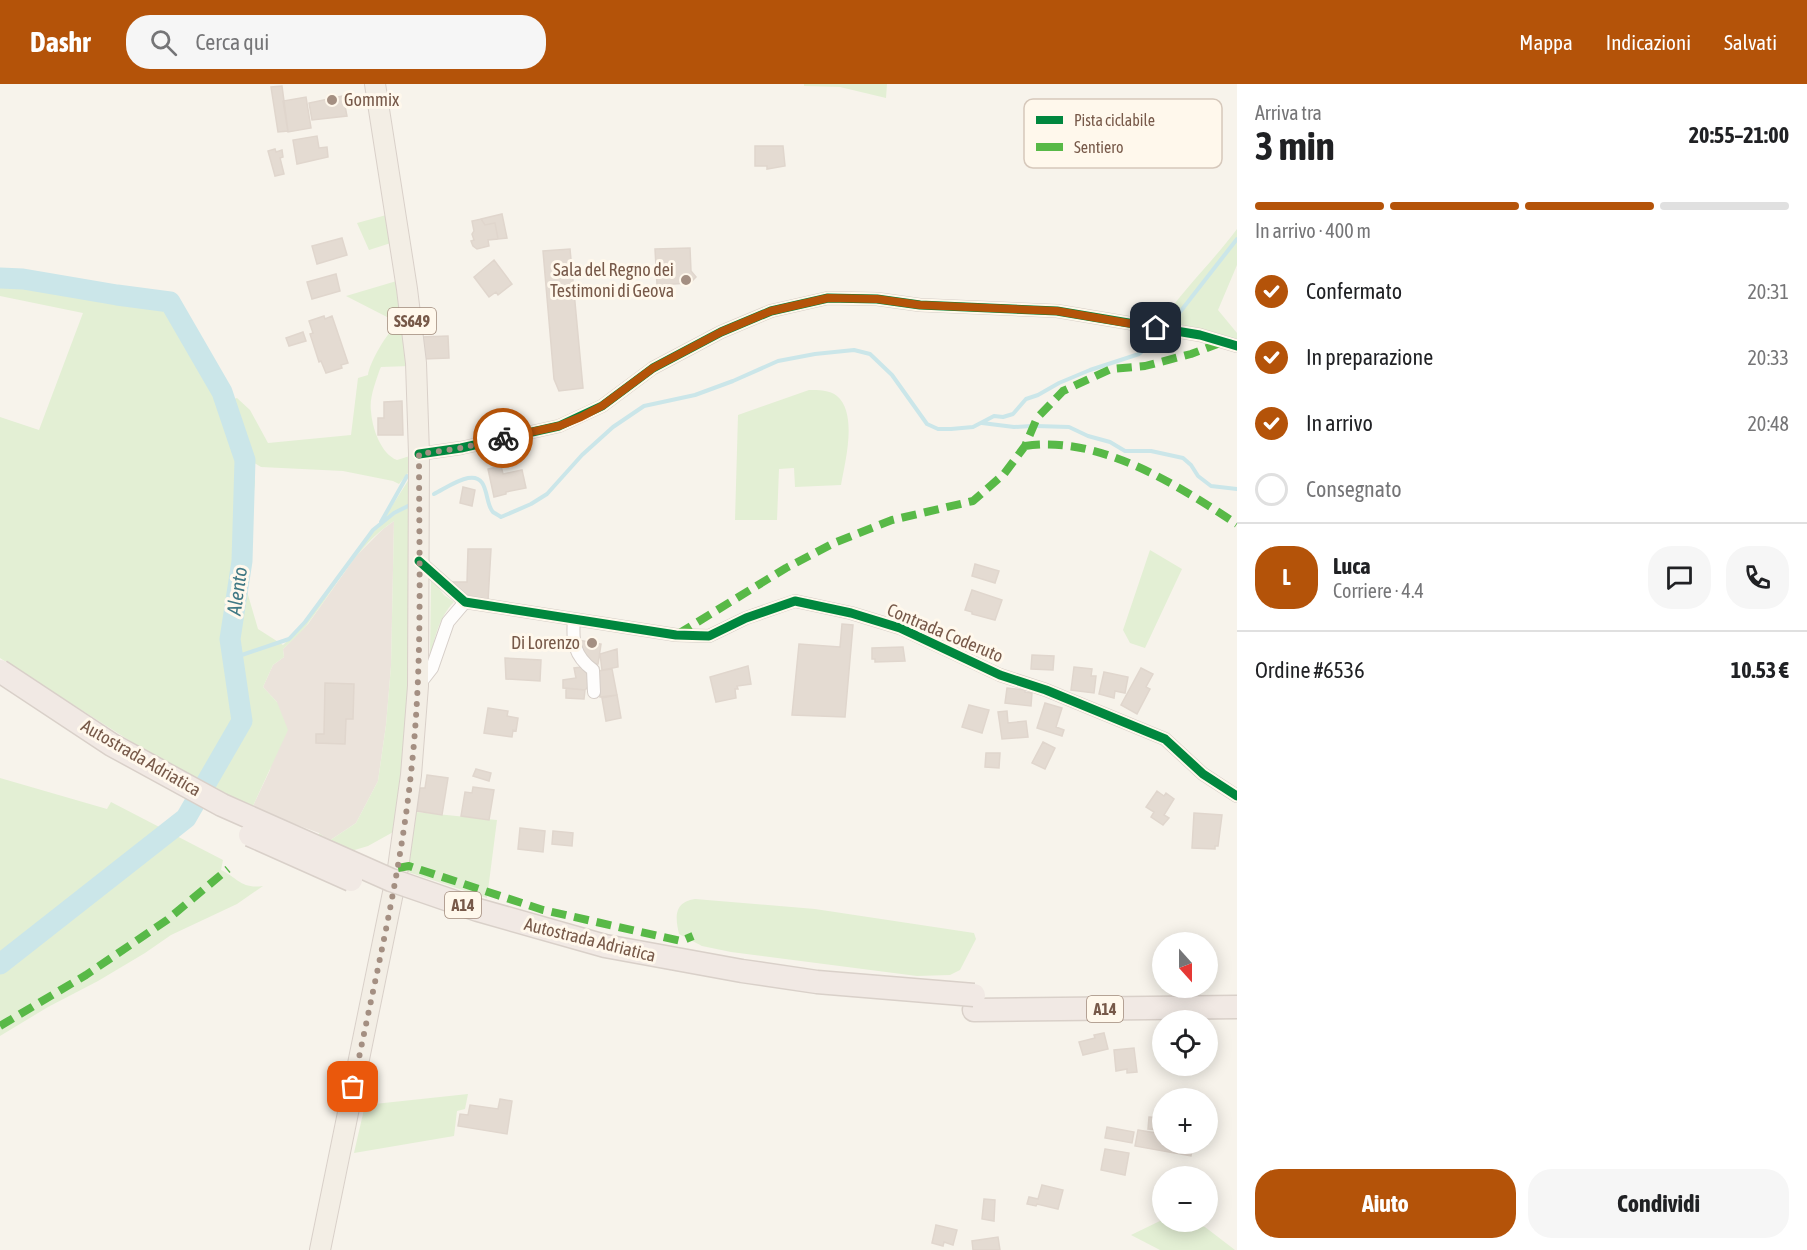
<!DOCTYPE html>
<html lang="it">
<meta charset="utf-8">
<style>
body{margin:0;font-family:"Asap Condensed",sans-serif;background:#f6f6f6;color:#202124;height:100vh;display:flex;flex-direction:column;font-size:22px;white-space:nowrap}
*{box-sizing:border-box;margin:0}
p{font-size:20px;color:#757577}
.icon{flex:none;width:33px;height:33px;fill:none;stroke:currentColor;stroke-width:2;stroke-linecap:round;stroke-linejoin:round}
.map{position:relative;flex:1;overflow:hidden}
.panel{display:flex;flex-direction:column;background:#fff;width:570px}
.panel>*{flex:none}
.needle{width:39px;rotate:159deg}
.buttons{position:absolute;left:1152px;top:848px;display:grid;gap:12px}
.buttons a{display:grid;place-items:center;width:66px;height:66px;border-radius:50%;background:#fff;box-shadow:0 3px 15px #0003;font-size:30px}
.pin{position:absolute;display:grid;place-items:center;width:51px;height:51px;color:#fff;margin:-26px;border-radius:12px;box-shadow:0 3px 9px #0006}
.courier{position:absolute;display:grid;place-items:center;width:60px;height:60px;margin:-30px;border:4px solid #b45309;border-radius:50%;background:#fff;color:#222;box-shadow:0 2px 8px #0007}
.summary em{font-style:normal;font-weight:700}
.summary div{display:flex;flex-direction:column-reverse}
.summary{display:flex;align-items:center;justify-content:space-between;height:102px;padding:0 18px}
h1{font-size:39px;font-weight:700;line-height:45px}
.bar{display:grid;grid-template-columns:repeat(4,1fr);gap:9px 6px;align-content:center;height:72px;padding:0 18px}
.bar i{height:8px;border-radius:4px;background:#e0e0e0}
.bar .active{background:#b45309}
.bar p{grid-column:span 4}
.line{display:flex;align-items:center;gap:15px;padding:0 18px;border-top:2px solid #e0e0e0}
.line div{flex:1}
.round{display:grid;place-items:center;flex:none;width:63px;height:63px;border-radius:24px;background:#f6f6f6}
ol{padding:0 18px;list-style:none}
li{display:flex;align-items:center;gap:18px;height:66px}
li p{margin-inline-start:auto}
li .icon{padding:6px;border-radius:50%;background:#b45309;color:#fff;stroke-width:4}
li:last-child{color:#757577}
li i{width:33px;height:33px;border:3px solid #e0e0e0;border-radius:50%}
.button{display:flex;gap:12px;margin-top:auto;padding:12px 18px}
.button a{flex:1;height:69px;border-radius:24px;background:#b45309;color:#fff;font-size:24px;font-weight:700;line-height:69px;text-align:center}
.button a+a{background:#f6f6f6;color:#202124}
header{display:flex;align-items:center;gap:36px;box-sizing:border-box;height:84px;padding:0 30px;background:#b45309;color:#fff}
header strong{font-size:28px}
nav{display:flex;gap:33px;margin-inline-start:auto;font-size:21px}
.search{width:420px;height:54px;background:#f6f6f6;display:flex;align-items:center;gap:15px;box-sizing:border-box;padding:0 21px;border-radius:24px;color:#757577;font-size:22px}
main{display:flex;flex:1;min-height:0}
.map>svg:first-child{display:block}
.industrial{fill:#ebe3db}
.green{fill:#e3efd4}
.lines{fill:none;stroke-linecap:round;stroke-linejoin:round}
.stream{stroke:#cbe6e9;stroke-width:4}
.river{stroke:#cbe6e9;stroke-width:21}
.building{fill:#e4dbd2;stroke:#e0d6cd;stroke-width:1.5}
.minor-casing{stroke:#d6cec8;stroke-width:14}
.primary-casing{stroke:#d9d0c9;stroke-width:22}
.motorway-casing{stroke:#d9d0c9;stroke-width:25}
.minor{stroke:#fefdfc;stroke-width:12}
.primary{stroke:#f3eee5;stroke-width:20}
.motorway{stroke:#f1e9e4;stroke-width:22}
.motorway-bridge-casing{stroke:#d9d0c9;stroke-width:25;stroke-linecap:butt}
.motorway-bridge{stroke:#f1e9e4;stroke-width:22}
.quiet{stroke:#58b947;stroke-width:8;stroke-dasharray:15 8;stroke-linecap:butt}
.cycleway-casing{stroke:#fff8ec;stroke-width:13}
.cycleway{stroke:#00873e;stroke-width:9}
.done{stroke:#a48f82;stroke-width:6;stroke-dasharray:0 10.8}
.route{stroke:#b45309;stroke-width:8}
.poi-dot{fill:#a48f82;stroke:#fff8ec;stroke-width:2}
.labels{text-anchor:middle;stroke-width:6;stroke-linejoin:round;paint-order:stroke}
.shield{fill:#fff8ec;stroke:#a0897a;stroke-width:1.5}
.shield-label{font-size:16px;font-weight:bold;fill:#775949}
.poi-label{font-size:18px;fill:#775949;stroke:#fff8ec;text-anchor:end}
.street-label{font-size:18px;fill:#775949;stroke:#fff8ec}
.water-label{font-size:20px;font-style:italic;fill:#3f7884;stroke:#fff8ec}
.key{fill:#fff8ec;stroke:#d6c8bb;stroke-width:1.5}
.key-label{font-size:16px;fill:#775949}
</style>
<header>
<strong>Dashr</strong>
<div class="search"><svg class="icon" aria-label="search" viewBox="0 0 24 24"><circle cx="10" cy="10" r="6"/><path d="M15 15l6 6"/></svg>Cerca qui</div>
<nav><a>Mappa</a><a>Indicazioni</a><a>Salvati</a></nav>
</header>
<main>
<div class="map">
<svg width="1237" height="1166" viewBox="0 0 1237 1166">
<rect width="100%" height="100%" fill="#f7f3eb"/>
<path class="industrial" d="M394,437L391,582L386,641L378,697L356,739L329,757L319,749L252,724L270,686L277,618L263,603L273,581L284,573L283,565L308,540L356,472L383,445Z"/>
<path class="green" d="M804,0H887L886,14L840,3L804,2Z
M390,130L394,158L369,166L357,139Z
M1237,145V181L1218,226L1237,249V255L1162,236C1185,204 1213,177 1237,145Z
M0,196L24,198L117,217L160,221L178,237L201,278L227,329L240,370L247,375L228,317L237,314L250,326L268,359L351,351L358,294L368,291C369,280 387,247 398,241C401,239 404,239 407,238L410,282L381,283L380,285C376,297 369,314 371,327C372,344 381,370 397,376L413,371L412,384L399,400L393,397L343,387L261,383L253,378L255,398L246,477V504L258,545L283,561C324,525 344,472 385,437L381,439L413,389V419L386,435L413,421L409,626L395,747L368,762L348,768L319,755V749L329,757L356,739L378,697L386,641L391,582L394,437C357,461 336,503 309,538C302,548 292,556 283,565L284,573L273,581L263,603L277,618L288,646L252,724L149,669L0,574V333L39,346L83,229L0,212Z
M400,196L405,229L396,233H387L346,212Z
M809,306C818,306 830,306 837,312C858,330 845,378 841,401L795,403L794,384L779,385L777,436H735L738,331Z
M1150,466L1182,485L1145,564L1130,559L1123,546Z
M431,494L444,511L454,518C439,533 435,553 430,574Z
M0,694L107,725L111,718L223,776L221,786C238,794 241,805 263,802L237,820L171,851L145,869L98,897L48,923L0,952Z
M416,728L497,736L487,814L408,788Z
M695,815L815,825L974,849L976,855L960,886L950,891L917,892L731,868L702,862L679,850C675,833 674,818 695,815Z
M468,1010L465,1025L457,1027L454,1052L354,1069L365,1021Z
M1162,1136L1188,1137L1205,1143L1235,1166H1160L1131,1151Z"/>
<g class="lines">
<path class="stream" d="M1173,237L1237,155
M982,339L1014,343L1032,342
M1036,342L1069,343L1088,352L1110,358L1125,367H1151L1183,374L1191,381L1198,392L1211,402L1237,405
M434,410C444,405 457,396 468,394C490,390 484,419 493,428C494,429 500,432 501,433L531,420L547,410L582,371L613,343L644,322L695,311L733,297L778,277L815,270L854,266L870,270L892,291L927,340L938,345H951L973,343L994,332L1003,333L1013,330L1026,315L1038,311L1059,299L1090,286L1139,270L1164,249
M381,438L407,392
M233,574L289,555L305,538L373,446L394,429L412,420"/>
<path class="river" d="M0,194L23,195L117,211L170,218L222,308L245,376L242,477L230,555L242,637L186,734L0,880"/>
</g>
<path class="building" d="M282,2L288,47L278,48L271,3Z
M343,12L347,32L312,36L309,19Z
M306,13L311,44L288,48L283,17Z
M317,52L319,64L327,63L328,73L297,80L293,56Z
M755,62H783L785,82L767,85V82H755Z
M275,65L276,68L282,66L283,73L280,74L284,90L275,92L268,67Z
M502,130L507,154L498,155L495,139L485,141L481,135Z
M481,135L485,141L495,139L498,155L488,156L489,162L477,165L473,162L471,157L474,156L472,150L474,147L472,137Z
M342,154L347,171L317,180L312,162Z
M690,164L691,187L696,193L690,199L657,201L655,165Z
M570,165L583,304L559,307L554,295L543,167Z
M494,176L512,200L498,211L496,208L489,213L474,193Z
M336,190L340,207L312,215L307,198Z
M324,232L325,235L332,232L348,279L341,281L342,284L326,289L321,277L319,278L310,250L313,249L309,237Z
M303,248L306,257L289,262L286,254Z
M448,252L449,274L423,275L421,253Z
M402,317L403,351H378V334H384V318Z
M501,382L503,390L522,386L526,404L506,408V410L494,413L488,385Z
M463,403L475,406L472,422L460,419Z
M468,465H491L488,517L465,510L453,503V498H467Z
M975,480L999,487L995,499L972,492Z
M972,506L1002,516L995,536L972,530V528L965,526Z
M842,540L853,541L845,633L792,631L799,560L840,563Z
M578,556L601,560L598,580H588Z
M903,563L905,577L875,578V575H872V564Z
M617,565L618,583L602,586L600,570Z
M1032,571L1054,572L1053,586L1031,585Z
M505,574L541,576L540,597L506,595Z
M748,582L751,600L737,602L738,605H735L736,614L716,618L710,593Z
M582,583L587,586L588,603L585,606L563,604V596L576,594L574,584Z
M1074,583L1092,585L1091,592H1096L1094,609L1071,606Z
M1141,584L1153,590L1146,603L1150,605L1137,630L1121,621Z
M612,585L617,611L600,613L598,587Z
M1104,588L1128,593L1125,609L1115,607L1114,614L1099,610Z
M325,599L354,600L353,635H346L345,660L316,659V650H324Z
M566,604L585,606L584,615L566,614Z
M1007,604L1025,606V608L1032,609L1031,622L1005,619Z
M617,611L621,634L606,637L602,614Z
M1045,619L1062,624L1056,643L1064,646L1062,652L1037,644Z
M969,621L989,626L982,649L962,643Z
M488,624L508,627L507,632L518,634L516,647L513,646L512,653L484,649Z
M1007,627L1008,639L1026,637L1028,653L1002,655L998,628Z
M1043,658L1055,664L1045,685L1032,679Z
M986,669H1000L999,684L985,683Z
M476,685L491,689L489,697L473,692Z
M427,691L448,694L442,731L417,727L420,704H425Z
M473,703L494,706L489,736L461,732L465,708L472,709Z
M1157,707L1164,712L1166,709L1174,715L1164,731L1169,734L1163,741L1151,733L1154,728L1146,723Z
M1194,729L1222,731L1218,762H1215V765L1192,764Z
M520,744L545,747L543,768L518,765Z
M553,747L573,749L572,762L552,760Z
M1104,949L1108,965L1083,971L1079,958L1095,954L1094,951Z
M1134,964L1137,988L1127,989V985L1116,987L1114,966Z
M500,1015L512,1017L507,1050L458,1042L460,1030L468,1031L470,1021L498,1025Z
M1149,1033L1162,1034V1046L1148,1045Z
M1107,1043L1134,1048L1132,1059L1105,1054Z
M1138,1046L1162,1050V1059H1193L1191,1072L1135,1062Z
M1105,1065L1129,1069L1125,1091L1101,1086Z
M1042,1101L1063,1106L1058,1125L1037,1120L1036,1122L1027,1120L1029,1113L1038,1115Z
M984,1115L995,1116L994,1137L982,1135Z
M936,1141L957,1146L953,1161L944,1158L943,1162L932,1159Z
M998,1153L1000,1166H973L972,1157Z"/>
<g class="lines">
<defs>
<path id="minor" d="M419,370L461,364L559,342L602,322L653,284L721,248L771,227L828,214L877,215L920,221L1057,227L1200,251L1237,262
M419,477L465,518L676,551L709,552L746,534L795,517L851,529L900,544L1000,591L1046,606L1165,655L1203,690L1237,712
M574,535C572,557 574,572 593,586L594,608
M418,602L432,584L448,538L465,518"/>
<path id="primary" d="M320,1166L398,784L411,691L418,602L419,370L416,279L407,205L375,0"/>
<path id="motorway" d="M974,926L1237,923"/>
</defs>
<use href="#minor" class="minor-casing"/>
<use href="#primary" class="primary-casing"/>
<use href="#motorway" class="motorway-casing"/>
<use href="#minor" class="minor"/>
<use href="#primary" class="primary"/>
<use href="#motorway" class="motorway"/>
<defs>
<path id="motorway-bridge" d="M0,587L112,661L222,721L391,796L478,826L605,862L742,887L817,898L974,911
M250,751L351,796"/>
</defs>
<use href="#motorway-bridge" class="motorway-bridge-casing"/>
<use href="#motorway-bridge" class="motorway-bridge"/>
<path class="quiet" d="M1025,362C1100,351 1177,401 1237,440
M678,550L786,484L834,459L892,436L973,417L1004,390L1025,362L1037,334L1063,307L1111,285L1145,282L1191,270L1223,258
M398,784L409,782L543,826L681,857L693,852
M0,942L86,891L167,836L228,785"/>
<defs>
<path id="cycleway" d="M419,370L461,364L559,342L602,322L653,284L721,248L771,227L828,214L877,215L920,221L1057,227L1200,251L1237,262
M419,477L465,518L676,551L709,552L746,534L795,517L851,529L900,544L1000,591L1046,606L1165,655L1203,690L1237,712"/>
</defs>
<use href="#cycleway" class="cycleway-casing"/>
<use href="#cycleway" class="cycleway"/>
</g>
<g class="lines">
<path class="done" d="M353,1003C374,898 400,795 411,689C423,583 419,477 419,370L461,364L503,354"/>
<path class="route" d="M503,354L559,342L581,333L602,322L653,284L721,248L771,227L828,214L877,215L920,221L1057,227L1156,244"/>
</g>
<g class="poi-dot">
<circle cx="332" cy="16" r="6"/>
<circle cx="686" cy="196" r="6"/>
<circle cx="592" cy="559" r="6"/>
</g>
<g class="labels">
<g class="shield">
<rect x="388" y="224" width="48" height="26" rx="4.5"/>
<rect x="445" y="808" width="36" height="26" rx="4.5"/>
<rect x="1087" y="912" width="36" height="26" rx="4.5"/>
</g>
<g class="shield-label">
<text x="412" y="243">SS649</text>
<text x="463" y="827">A14</text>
<text x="1105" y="931">A14</text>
</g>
<g class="poi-label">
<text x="344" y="22" text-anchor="start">Gommix</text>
<text x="674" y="192">Sala del Regno dei<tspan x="674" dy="21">Testimoni di Geova</tspan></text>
<text x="580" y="565">Di Lorenzo</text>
</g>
<g class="street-label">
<text transform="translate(945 549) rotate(23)" y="6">Contrada Coderuto</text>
<text transform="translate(141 674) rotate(30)" y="6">Autostrada Adriatica</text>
<text transform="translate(590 856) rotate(14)" y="6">Autostrada Adriatica</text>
</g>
<g class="water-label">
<text transform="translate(237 507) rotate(-82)" y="7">Alento</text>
</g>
</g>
<rect x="1024" y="15" width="198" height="69" rx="9" class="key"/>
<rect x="1036" y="32" width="27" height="8" fill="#00873e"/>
<rect x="1036" y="59" width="27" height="8" fill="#58b947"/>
<g class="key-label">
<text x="1074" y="42">Pista ciclabile</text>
<text x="1074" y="69">Sentiero</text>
</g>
</svg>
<div class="buttons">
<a><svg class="needle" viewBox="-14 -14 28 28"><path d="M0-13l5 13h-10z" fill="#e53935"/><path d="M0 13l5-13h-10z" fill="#757577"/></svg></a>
<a><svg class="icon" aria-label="locate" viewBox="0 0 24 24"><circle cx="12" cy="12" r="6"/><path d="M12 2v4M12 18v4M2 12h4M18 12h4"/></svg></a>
<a>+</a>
<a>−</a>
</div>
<div class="pin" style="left:353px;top:1003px;background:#ea580c"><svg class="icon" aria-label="bag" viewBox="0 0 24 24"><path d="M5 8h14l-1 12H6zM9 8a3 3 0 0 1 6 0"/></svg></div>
<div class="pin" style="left:1156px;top:244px;background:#1f2937"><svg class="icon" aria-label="home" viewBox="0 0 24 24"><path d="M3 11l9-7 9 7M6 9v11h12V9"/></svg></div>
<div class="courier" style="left:503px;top:354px"><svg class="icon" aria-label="bike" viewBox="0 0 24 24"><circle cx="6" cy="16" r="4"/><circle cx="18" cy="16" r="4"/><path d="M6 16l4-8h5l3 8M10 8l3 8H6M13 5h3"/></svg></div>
</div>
<section class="panel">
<div class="summary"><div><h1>3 min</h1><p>Arriva tra</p></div><em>20:55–21:00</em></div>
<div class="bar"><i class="active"></i><i class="active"></i><i class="active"></i><i></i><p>In arrivo · 400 m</p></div>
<ol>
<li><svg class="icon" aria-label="check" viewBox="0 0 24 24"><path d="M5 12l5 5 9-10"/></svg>Confermato<p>20:31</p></li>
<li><svg class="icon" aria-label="check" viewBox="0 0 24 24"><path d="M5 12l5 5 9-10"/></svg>In preparazione<p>20:33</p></li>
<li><svg class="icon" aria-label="check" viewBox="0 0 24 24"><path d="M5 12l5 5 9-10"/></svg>In arrivo<p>20:48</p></li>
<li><i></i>Consegnato</li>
</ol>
<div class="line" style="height:108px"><b class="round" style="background:#b45309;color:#fff">L</b><div><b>Luca</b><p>Corriere · 4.4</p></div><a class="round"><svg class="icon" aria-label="chat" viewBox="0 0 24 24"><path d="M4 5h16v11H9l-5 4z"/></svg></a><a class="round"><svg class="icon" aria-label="phone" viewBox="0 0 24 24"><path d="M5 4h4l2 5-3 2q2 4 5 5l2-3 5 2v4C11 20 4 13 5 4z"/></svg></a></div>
<div class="line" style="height:78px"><div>Ordine #6536</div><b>10.53 €</b></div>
<div class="button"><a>Aiuto</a><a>Condividi</a></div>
</section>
</main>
